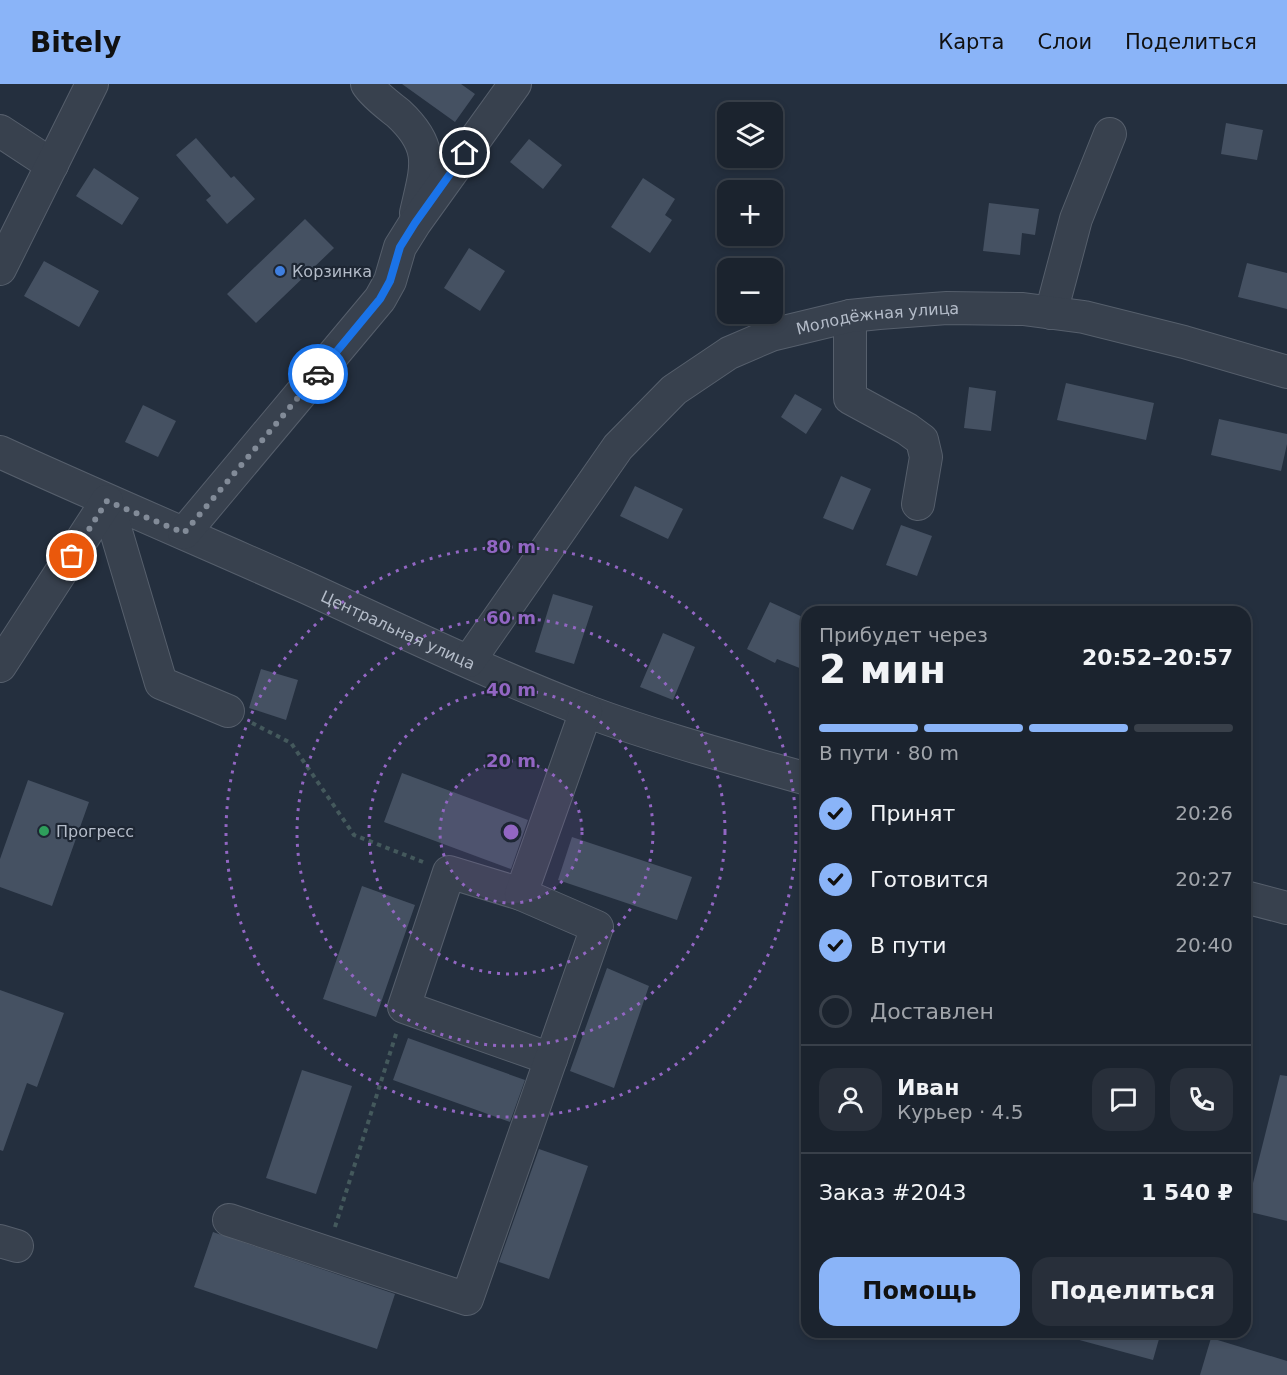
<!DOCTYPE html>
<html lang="ru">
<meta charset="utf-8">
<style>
body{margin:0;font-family:"DejaVu Sans",sans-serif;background:#282f3a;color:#f1f3f6;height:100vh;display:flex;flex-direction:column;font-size:22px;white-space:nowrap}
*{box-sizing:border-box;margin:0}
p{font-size:20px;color:#a0a4aa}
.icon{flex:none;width:33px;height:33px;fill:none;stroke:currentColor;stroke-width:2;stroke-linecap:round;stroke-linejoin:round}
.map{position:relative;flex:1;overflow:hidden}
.side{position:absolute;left:801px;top:522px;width:450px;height:732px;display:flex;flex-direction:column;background:#1b232e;border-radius:18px;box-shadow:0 3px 9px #0003,0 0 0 2px #39404a}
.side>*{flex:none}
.buttons{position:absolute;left:717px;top:18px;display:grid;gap:12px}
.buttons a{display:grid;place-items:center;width:66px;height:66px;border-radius:12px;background:#1b232e;box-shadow:0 3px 9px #0003,0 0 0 2px #39404a;font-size:30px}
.pin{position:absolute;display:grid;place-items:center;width:51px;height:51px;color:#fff;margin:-26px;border:3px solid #fff;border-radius:50%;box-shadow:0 2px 6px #0007}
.courier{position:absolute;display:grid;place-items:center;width:60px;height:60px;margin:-30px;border:4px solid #1a73e8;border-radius:50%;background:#fff;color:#222;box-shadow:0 2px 8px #0007}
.head em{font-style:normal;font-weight:800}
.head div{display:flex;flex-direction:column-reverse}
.head{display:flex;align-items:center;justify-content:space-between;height:102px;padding:0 18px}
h1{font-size:39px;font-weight:800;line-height:45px}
.bar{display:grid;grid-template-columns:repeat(4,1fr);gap:9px 6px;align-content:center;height:72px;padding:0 18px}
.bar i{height:8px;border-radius:4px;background:#39404a}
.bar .on{background:#8ab4f8}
.bar p{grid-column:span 4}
.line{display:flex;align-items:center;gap:15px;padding:0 18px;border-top:2px solid #39404a}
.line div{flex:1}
.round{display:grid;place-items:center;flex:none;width:63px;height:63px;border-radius:18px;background:#282f3a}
ol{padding:0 18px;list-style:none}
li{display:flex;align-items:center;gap:18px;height:66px}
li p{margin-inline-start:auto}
li .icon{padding:6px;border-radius:50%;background:#8ab4f8;color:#111;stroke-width:4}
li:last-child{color:#a0a4aa}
li i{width:33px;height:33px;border:3px solid #39404a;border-radius:50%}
.action{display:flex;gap:12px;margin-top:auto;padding:12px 18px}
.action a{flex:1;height:69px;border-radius:18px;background:#8ab4f8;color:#111;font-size:24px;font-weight:800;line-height:69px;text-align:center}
.action a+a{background:#282f3a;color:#f1f3f6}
header{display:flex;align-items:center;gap:36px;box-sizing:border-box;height:84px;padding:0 30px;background:#8ab4f8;color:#111}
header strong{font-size:28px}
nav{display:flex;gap:33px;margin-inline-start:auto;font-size:21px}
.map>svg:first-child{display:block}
.building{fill:#455162}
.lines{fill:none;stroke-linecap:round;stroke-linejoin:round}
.minor-casing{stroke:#565f6c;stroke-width:34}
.path{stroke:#44595c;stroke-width:4;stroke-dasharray:4.5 4.5;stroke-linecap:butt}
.minor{stroke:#38414e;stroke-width:32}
.done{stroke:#828b98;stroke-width:6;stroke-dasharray:0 10.8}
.route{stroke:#1a73e8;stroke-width:8}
.ring{fill:none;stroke:#9266c3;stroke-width:3;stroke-dasharray:3 6}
.shop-dot{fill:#3f7fe0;stroke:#1d2633;stroke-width:2}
.leisure-dot{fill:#2e9e5b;stroke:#1d2633;stroke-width:2}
.labels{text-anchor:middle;stroke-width:4.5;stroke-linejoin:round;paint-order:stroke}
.poi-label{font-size:16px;fill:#b4bcc9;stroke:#1d2633;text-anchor:start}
.street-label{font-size:16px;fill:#b4bcc9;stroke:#1d2633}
.centre{fill:#9266c3;stroke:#1d2633;stroke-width:3}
.ring-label{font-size:18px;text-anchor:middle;font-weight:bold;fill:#9266c3;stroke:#1d2633;stroke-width:4.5;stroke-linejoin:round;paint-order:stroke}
</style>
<header>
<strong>Bitely</strong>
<nav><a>Карта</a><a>Слои</a><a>Поделиться</a></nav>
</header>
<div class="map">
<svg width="1287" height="1291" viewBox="0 0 1287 1291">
<rect width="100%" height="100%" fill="#242f3e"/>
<path class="building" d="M402,0H461L475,10L455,38Z
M1226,39L1263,46L1257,76L1221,70Z
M196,54L231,94L234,92L255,115L227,140L206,116L211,112L176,71Z
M529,55L562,81L543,105L510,78Z
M94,84L139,114L122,141L76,112Z
M643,94L675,115L665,131L672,136L650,169L611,143Z
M989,119L1039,125L1035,151L1022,149L1020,171L983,167Z
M305,135L334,164L256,239L227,210Z
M469,164L505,187L480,227L444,204Z
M44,177L99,207L79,243L24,212Z
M1247,179L1287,189V225L1238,213Z
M1066,299L1154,319L1146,356L1057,336Z
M969,303L996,307L991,347L964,344Z
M795,310L822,325L806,350L781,333Z
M143,321L176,337L158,373L125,358Z
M1219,335L1287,350V360L1281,387L1211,371Z
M841,392L871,405L853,446L823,434Z
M635,402L683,425L668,455L620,432Z
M901,441L932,452L917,492L886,481Z
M553,510L593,522L574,580L535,568Z
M770,518L807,535V587L777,575L775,579L747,565Z
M663,549L695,563L673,616L640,603Z
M261,585L298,596L286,636L249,624Z
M402,689L528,736L511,785L384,738Z
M28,696L89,718L52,822L0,803V775Z
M572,753L692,793L677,836L558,796Z
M362,802L415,821L376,933L323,915Z
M607,884L649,902L614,1004L570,987Z
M0,906L64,929L37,1003L27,999L3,1067L0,1066Z
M408,954L525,996L510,1038L393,996Z
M302,986L352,1002L316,1110L266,1094Z
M1280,991L1287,992V1137L1246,1127Z
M539,1065L588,1082L549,1195L499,1178Z
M213,1148L395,1210L377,1265L194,1203Z
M1073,1248H1161L1153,1276L1072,1254Z
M1211,1254L1287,1277V1291H1200Z"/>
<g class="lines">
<defs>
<g id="minor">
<path d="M367,0C374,11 388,21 398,29C436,64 426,84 416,129"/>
<path d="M0,47L52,81"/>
<path d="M0,185L92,0"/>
<path d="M1051,229L1076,135L1110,50"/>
<path d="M850,232V314L907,345L922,356L926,373L918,420"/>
<path id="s1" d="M0,368C101,414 202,457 303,502C397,545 490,590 586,627C658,654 733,674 807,695"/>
<path d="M107,417L161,599L228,627"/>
<path d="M184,449L380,215L390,197L400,163L415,139L515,0"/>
<path id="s2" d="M469,577L618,363L674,306L729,269L771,251L850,232L879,229L947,224L1023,225L1084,233L1184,258L1287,288"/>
<path d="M0,582L107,417"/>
<path d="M521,810L449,788L404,923L551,975"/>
<path d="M1245,813L1287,824"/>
<path d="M229,1136L467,1215L597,843L521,810L586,627"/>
<path d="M0,1157L17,1162"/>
</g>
</defs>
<use href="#minor" class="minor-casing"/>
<path class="path" d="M252,639L291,659L354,751L423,778
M335,1143L397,947"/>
<use href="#minor" class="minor"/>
</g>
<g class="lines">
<path class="done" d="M72,472L107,417L184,449L318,290"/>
<path class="route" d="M318,290L380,215L390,197L400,163L415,139L465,69"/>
</g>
<circle cx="511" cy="748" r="71" fill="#9266c3" fill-opacity=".12"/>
<g class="ring">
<circle cx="511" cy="748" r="71"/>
<circle cx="511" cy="748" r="142"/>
<circle cx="511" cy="748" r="214"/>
<circle cx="511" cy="748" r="285"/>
</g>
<circle class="shop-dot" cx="280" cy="187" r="6"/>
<circle class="leisure-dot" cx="44" cy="747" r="6"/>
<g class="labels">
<g class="poi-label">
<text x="292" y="193">Корзинка</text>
<text x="56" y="753">Прогресс</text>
</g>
<g class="street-label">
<text dy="6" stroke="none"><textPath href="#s2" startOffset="561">Молодёжная улица</textPath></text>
<text dy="6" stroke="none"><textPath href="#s1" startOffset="436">Центральная улица</textPath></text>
</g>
</g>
<circle cx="511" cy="748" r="9" class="centre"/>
<g class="ring-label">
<text x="511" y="469">80 m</text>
<text x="511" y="540">60 m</text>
<text x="511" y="612">40 m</text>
<text x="511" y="683">20 m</text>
</g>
</svg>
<div class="buttons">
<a><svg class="icon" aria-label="layers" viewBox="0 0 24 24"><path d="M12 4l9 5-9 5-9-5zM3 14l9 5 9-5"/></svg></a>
<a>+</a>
<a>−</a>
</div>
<div class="pin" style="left:72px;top:472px;background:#ea580c"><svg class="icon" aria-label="bag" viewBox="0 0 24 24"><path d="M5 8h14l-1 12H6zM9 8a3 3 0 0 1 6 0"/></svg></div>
<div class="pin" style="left:465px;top:69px;background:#1f2937"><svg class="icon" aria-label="home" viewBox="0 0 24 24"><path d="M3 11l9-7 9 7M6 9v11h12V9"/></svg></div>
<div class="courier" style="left:318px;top:290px"><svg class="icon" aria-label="car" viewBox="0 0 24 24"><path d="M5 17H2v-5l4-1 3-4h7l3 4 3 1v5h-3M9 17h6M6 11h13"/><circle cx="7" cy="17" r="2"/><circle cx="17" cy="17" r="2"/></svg></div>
<section class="side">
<div class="head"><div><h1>2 мин</h1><p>Прибудет через</p></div><em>20:52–20:57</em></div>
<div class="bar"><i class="on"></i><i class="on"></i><i class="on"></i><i></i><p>В пути · 80 m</p></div>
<ol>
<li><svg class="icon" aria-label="check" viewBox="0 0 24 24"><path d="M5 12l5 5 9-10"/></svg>Принят<p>20:26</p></li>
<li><svg class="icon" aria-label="check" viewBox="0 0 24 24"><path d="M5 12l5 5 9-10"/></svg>Готовится<p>20:27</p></li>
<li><svg class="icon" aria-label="check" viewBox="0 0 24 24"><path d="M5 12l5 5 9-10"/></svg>В пути<p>20:40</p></li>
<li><i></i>Доставлен</li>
</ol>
<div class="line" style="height:108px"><a class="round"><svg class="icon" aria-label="person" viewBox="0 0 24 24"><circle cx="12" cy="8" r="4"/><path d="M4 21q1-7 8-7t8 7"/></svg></a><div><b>Иван</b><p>Курьер · 4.5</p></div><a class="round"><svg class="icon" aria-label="chat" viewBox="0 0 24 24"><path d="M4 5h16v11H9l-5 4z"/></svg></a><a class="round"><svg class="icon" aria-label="phone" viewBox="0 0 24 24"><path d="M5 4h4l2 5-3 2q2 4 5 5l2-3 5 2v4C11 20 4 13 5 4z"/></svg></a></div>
<div class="line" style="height:78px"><div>Заказ #2043</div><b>1 540 ₽</b></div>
<div class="action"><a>Помощь</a><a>Поделиться</a></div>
</section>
</div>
